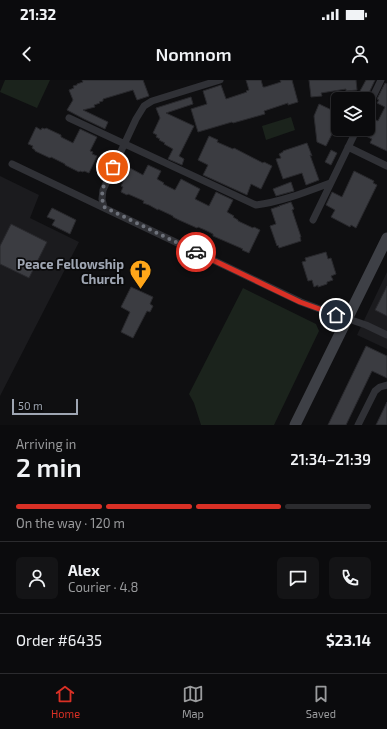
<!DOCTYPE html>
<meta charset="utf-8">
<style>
body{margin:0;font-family:"Exo 2",sans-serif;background:#141416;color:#f1f3f6;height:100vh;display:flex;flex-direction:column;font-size:15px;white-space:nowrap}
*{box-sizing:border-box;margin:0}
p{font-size:13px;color:#9a9b9d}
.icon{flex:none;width:22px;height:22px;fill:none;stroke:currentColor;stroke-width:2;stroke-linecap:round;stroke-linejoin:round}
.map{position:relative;height:345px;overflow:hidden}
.panel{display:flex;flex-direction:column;background:#0b0b0d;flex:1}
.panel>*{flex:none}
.buttons{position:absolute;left:331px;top:12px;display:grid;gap:8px}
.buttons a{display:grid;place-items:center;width:44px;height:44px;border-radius:6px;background:#0b0b0d;box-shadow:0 1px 3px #0004,0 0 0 1px #2b2b2e;font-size:20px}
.scale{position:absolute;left:12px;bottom:10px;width:66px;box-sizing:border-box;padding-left:4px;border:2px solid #9fa6b3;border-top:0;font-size:11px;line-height:14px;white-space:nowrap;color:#9fa6b3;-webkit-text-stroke:3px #0a0a0b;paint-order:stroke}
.pin{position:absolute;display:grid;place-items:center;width:34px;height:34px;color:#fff;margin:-17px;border:2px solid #fff;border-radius:50%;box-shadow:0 1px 4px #0007}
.courier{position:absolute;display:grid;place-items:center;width:40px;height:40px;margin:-20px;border:3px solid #d93025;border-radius:50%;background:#fff;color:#222;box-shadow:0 1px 5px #0007}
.head em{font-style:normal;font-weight:600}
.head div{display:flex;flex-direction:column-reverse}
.head{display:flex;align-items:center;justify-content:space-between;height:68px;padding:0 16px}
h1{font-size:26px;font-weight:600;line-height:30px}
.bar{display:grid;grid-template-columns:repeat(4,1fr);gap:6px 4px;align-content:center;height:48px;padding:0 16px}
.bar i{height:5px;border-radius:3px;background:#2b2b2e}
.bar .selected{background:#d93025}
.bar p{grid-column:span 4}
.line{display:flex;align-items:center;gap:10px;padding:0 16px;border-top:1px solid #2b2b2e}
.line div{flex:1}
.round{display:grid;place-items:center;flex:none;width:42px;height:42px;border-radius:6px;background:#141416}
.status{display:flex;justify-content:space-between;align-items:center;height:28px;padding:0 20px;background:#0b0b0d;direction:ltr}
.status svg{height:11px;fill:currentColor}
header{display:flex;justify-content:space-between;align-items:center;height:52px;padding:0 16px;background:#0b0b0d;font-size:18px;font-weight:600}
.dock{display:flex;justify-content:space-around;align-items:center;height:56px;border-top:1px solid #2b2b2e;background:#0b0b0d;font-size:11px;color:#9a9b9d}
.dock a{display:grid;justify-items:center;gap:2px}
.dock .selected{color:#d93025}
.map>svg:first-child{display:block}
.built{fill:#1b1b1e}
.green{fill:#1b231c}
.building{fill:#3b3c41;stroke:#29292d}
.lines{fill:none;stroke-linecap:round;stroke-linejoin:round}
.minor{stroke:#303136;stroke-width:7}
.secondary{stroke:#3e4046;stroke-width:11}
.done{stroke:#6d717a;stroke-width:4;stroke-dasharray:0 7.2}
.route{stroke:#d93025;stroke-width:5}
.labels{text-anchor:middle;stroke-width:3.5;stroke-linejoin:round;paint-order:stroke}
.poi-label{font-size:13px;font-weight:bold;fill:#9fa6b3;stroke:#0a0a0b;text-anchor:end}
</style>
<div class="status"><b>21:32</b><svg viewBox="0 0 49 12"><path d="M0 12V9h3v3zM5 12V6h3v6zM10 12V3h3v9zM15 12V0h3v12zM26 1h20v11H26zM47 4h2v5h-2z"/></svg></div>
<header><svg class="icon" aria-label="back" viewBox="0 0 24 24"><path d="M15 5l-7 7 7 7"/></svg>Nomnom<svg class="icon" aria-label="person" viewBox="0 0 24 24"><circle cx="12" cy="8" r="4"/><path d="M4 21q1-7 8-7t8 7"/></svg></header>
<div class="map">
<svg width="387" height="345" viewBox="0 0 387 345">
<rect width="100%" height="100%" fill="#0f0f11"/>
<path class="built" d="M0,96L39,115L30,138L79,162L0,316Z
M387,192V269L357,255Z"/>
<path class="green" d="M5,0H50L37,28L0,12Z
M291,37L295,50L266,60L262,46Z
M243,208L316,244L319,251L274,345H201L194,323L189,314Z"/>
<path class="building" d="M82,0H143L149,16L137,20L133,10L103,19V21L99,22L100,23L94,25L95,27L83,30L108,42L105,49L84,39L67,30L73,20L69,10L74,8L73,6L77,5V4L83,2Z
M246,0H261L263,7H265L281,2L280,0H292L298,22L288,25V23L264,31L265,34L233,43L232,42L198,52L191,29L207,24L203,11L221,5L226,19L247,12L246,11L249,10Z
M309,0H356L357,10L346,11V9L321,13L322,16L311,17Z
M366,0H375L368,15L360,11Z
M385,3L387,4V71L370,63L372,59L360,53L362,49H368V36L378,41L385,27L377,23L379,20L377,19Z
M191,17L193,24L166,33L194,46L179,76L184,79L182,85L168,79L173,69L164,64L165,63L159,60L160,59L156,57L157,55L153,53L160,38L156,28Z
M319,24L338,33L335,38L338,39L336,43L337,44L326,66L317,62L314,36Z
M36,47L41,50L42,48L45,49L46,48L61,55V57L73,63L80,49L97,57L90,71L93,72L92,74L97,76L89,93L84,91L83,92L80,91L79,92L65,85V84L51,77L50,78L35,71V70L32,68L33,66L28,64Z
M209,56L218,60L217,62L233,69L234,68L263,83L264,82L272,86L261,109L251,104L247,115L203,95L208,85L198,80Z
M307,63L312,76L310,75L319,100L306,105L302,93L283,99L276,79L281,78L279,74L283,72V71Z
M331,70L337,73L331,85L325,82Z
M148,85L161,91L157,99L164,103L163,104L175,110L181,99L200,109L195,119L209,126L216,112L233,120L227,132L234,136L233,137L238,140V141L253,148L254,147L260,150L249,173L242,170L243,169L213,156V154L205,150L198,147L197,148L179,140L173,137V136L158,129V130L149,125L143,123L144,121L128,114L127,115L121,112L123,107L121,106L130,88L143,95Z
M354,91L374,101L373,103L377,105L356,148L351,145L350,147L331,137L335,130L326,125L332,112L342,117Z
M291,102L294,111L276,116L273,109Z
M291,122L294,129L292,130L301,157H300L301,161L279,168L278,165L277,166L270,146L276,144L271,129L280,126H279Z
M52,128L76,140L70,154L52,145L55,140L47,137Z
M11,144L47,162L29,198L0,184V166Z
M326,172L328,179L331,178L336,194L331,196L333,200L327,202V204L318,207V205L314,207L312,200L308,201L302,182L306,181L305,178Z
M387,206V236L375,230Z
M131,207L153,217L150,224L153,226L150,232L147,231L133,258L121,252L130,232L121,227Z
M366,266L387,276V298L372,291L346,345H328Z
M387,322V345H376Z"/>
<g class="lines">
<path class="minor" d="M368,27L381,0
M69,38L256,125C281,122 306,112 330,103
M348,67L387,86
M12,84L301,222L325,231L366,245L387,255
M104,127L102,119L103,110L136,39L144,26L152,21L220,0
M313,140L357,49
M358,345L375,311L380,307L387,305"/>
<path class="secondary" d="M295,345L387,158"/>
</g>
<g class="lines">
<path class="done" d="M113,87C105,102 99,110 104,127L196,172"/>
<path class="route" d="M196,172L300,222L336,235"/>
</g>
<defs>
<symbol id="church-pin" viewBox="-11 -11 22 30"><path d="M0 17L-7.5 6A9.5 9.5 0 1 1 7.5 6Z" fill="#ffa619" stroke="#0a0a0b"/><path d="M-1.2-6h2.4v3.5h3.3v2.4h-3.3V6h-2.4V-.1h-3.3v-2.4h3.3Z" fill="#111"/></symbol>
</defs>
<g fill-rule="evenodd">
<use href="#church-pin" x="128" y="178" width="25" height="34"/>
</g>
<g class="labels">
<g class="poi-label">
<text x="124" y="189">Peace Fellowship<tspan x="124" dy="15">Church</tspan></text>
</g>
</g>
</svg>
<div class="buttons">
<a><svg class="icon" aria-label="layers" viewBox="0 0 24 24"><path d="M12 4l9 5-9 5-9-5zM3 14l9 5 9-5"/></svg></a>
</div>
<div class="scale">50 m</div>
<div class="pin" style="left:113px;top:87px;background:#ea580c"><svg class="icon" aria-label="bag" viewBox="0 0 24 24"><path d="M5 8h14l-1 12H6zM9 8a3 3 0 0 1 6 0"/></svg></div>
<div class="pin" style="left:336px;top:235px;background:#1f2937"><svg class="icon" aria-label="home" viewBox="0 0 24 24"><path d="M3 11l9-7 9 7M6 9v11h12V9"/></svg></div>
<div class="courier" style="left:196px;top:172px"><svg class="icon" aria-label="car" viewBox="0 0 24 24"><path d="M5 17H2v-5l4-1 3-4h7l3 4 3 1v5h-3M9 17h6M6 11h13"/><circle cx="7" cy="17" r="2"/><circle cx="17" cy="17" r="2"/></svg></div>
</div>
<section class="panel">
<div class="head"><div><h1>2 min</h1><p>Arriving in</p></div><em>21:34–21:39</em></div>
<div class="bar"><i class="selected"></i><i class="selected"></i><i class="selected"></i><i></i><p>On the way · 120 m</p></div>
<div class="line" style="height:72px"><a class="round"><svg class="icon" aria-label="person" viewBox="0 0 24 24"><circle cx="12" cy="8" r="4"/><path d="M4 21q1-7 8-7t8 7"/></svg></a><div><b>Alex</b><p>Courier · 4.8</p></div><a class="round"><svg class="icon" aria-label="chat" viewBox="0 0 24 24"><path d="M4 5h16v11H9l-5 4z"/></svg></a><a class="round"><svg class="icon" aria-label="phone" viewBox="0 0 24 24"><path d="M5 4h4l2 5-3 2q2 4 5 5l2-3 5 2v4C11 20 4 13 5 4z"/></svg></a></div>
<div class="line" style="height:52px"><div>Order #6435</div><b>$23.14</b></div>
</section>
<nav class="dock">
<a class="selected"><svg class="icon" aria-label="home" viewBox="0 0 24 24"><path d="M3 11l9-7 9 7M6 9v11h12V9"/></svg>Home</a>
<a><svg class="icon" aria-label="map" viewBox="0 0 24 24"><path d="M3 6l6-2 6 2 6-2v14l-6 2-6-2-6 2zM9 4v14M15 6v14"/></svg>Map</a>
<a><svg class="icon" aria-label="saved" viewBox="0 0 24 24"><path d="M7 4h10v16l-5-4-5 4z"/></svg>Saved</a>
</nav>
